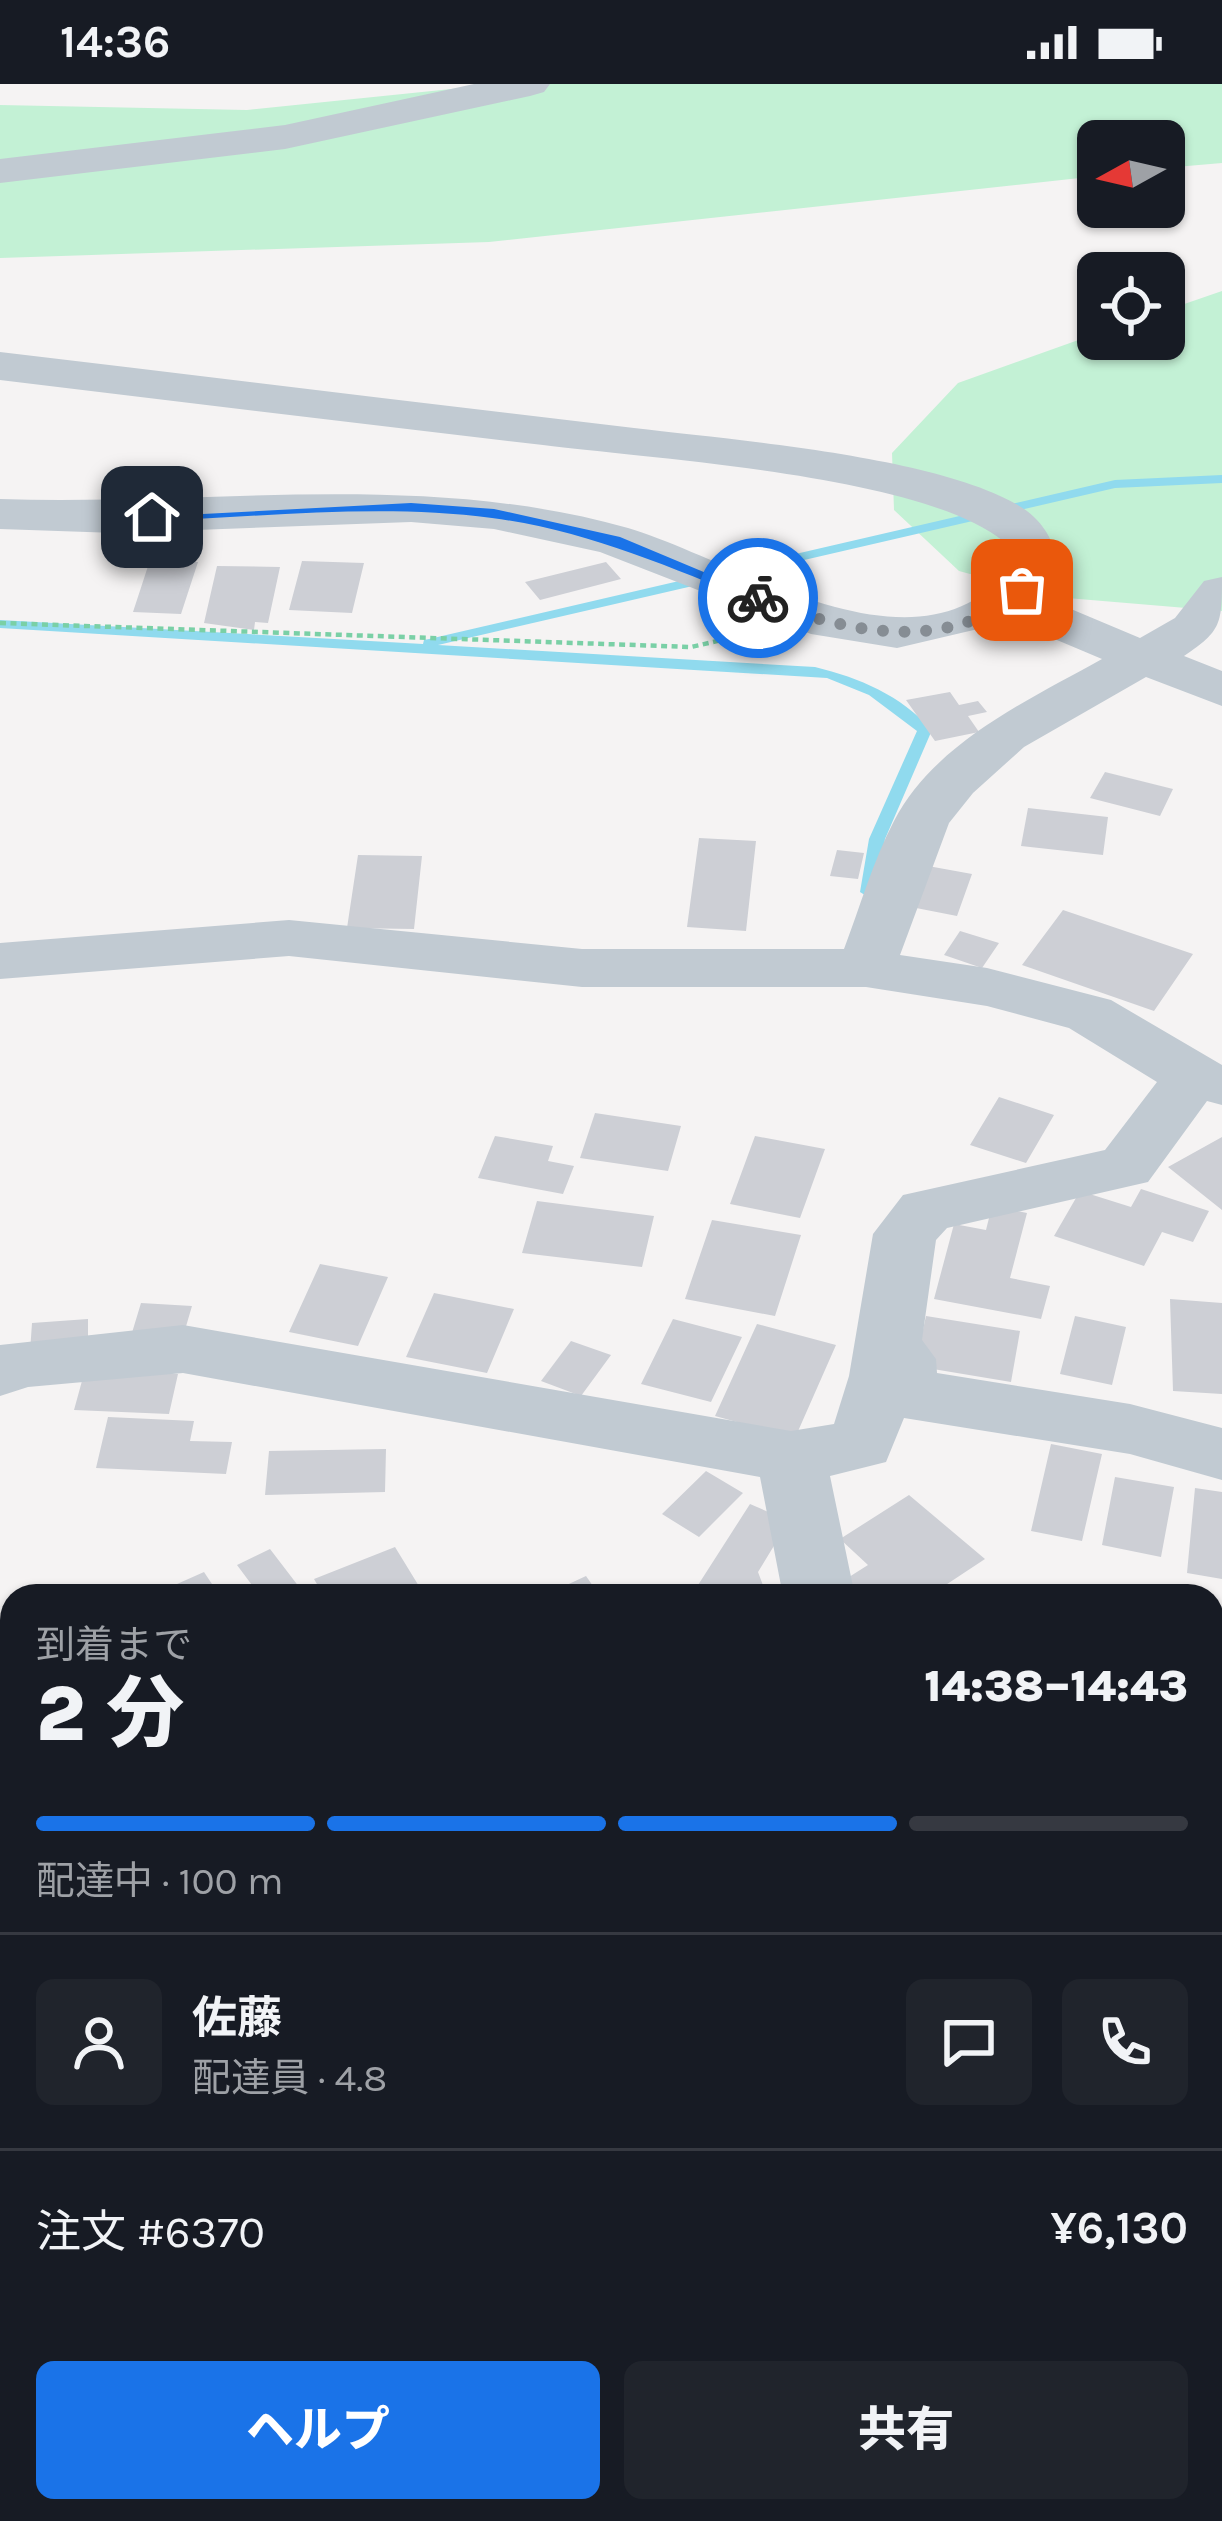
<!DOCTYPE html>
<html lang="ja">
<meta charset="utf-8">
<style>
body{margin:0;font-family:Karla,"Noto Sans JP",sans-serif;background:#20242c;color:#f1f3f6;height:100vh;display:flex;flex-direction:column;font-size:45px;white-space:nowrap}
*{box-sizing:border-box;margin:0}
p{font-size:39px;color:#9ea1a6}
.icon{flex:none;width:66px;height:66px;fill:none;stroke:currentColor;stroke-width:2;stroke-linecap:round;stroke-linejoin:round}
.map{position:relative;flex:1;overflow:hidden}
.panel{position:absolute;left:0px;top:1500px;width:1224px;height:939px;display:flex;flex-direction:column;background:#171b24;border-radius:36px 36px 0 0;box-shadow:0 3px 9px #0004}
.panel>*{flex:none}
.needle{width:78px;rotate:262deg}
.controls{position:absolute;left:1077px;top:36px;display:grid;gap:24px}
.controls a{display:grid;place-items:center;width:108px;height:108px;border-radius:18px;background:#171b24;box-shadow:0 3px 9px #0004;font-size:60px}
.pin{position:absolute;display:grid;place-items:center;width:102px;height:102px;color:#fff;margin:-51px;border-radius:24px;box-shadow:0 6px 18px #0006}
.courier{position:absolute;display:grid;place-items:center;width:120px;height:120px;margin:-60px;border:9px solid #1a73e8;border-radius:50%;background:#fff;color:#222;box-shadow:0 3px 15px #0007}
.headline em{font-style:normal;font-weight:800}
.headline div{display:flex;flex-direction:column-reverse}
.headline{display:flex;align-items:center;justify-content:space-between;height:204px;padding:0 36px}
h1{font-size:78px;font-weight:800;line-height:90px}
.bar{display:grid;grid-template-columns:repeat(4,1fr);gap:18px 12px;align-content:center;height:144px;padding:0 36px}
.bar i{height:15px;border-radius:9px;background:#363941}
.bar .current{background:#1a73e8}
.bar p{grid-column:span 4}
.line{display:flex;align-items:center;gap:30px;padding:0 36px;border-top:3px solid #363941}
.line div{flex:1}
.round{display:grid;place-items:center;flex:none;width:126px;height:126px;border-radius:18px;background:#20242c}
.button{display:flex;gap:24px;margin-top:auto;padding:24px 36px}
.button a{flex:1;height:138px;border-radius:18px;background:#1a73e8;color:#fff;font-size:48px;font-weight:800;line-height:138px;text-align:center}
.button a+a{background:#20242c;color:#f1f3f6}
.status{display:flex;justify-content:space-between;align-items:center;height:84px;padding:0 60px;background:#171b24;direction:ltr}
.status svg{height:33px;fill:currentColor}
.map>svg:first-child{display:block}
.green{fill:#c3f1d5}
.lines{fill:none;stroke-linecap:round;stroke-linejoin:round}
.stream{fill:#90daee;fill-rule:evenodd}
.building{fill:#cdcfd5}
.path{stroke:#7ad0a6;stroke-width:4.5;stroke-dasharray:6 4.5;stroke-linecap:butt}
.minor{fill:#c1cad2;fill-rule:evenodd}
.route{fill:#1a73e8}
.done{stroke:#868d94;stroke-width:12;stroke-dasharray:0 21.6}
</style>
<div class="status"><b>14:36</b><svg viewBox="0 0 49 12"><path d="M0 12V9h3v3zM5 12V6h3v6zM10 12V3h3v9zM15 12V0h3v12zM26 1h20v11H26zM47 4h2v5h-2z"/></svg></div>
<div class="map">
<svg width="1222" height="2437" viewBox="0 0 1222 2437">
<rect width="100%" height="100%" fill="#f5f3f3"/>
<path class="green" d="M500,0H1222V79L1164,84V57H1098V92L489,158L0,174V21L247,26Z
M1222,207V527L1055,513L959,487L894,426L892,369L958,299L1098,249V255H1164V227Z"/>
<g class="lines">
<path class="stream" d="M1222,391V399L1115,404L438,561L815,583C860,594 900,611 932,646L885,755L876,808L868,813L860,808L869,755L917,647L869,611L827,594L0,544V536L423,560L424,556L429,555L1115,396Z"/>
</g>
<path class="building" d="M150,476L198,478L181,530L133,528Z
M302,477L364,479L352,529L289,526Z
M606,478L621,495L540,516L525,498Z
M217,482L280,483L268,539L255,538L254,546L204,539Z
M950,608L959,621L978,617L987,628L968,632L979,648L935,657L906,616Z
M1105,688L1173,705L1160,732L1090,714Z
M1028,724L1108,733L1103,771L1021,762Z
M699,754L756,757L746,847L687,843Z
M837,766L864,769L858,795L830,792Z
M358,771L422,772L414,845L347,844Z
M928,782L972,790L957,832L911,823Z
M1063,826L1193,870L1154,927L1022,881Z
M960,847L999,859L982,884L944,871Z
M999,1013L1054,1031L1026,1079L970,1061Z
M595,1029L681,1042L668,1087L580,1074Z
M495,1052L553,1062L548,1077L574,1082L563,1110L478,1094Z
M755,1052L825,1065L800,1134L730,1120Z
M1222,1053V1126L1168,1083Z
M1141,1105L1209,1127L1193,1158L1162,1148L1144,1182L1054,1152L1080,1107L1131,1123Z
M537,1117L654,1132L642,1183L522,1169Z
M992,1122L1027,1129L1010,1194L1050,1202L1041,1235L934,1215L954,1140L986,1146Z
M712,1136L801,1151L775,1232L685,1215Z
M320,1180L388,1193L358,1262L289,1248Z
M434,1209L514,1225L487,1289L406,1273Z
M1170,1215L1222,1219V1310L1173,1307Z
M141,1219L192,1222L182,1256L131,1252Z
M926,1232L1020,1247L1011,1298L915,1282Z
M1075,1232L1126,1243L1112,1301L1060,1290Z
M88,1235V1264L30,1268L32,1239Z
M673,1235L742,1253L711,1318L641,1300Z
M757,1240L836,1261L795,1354L715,1332Z
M571,1257L611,1271L581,1312L541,1297Z
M85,1286L178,1290L169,1330L74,1326Z
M108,1333L194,1337L190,1357L232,1358L226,1390L96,1384Z
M1051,1360L1102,1370L1082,1457L1031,1447Z
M386,1365L385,1408L265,1411L269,1367Z
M706,1387L743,1409L699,1453L662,1430Z
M1115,1393L1174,1403L1161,1473L1102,1461Z
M1195,1404L1222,1408V1495L1187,1489Z
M909,1411L985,1475L929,1512H851L838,1500L868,1481L840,1455Z
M750,1420L789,1437L758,1488L767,1512H691Z
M395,1463L425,1512H324L314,1495Z
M270,1465L306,1512H260L237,1481Z
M204,1488L220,1512H150Z
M586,1492L600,1512H543Z
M10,1780L12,1856H0V1837Z
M0,1882H12V2004L0,2003Z"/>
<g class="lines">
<path class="path" d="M0,539L691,563L735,553"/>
<path class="minor" d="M474,0H550L544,8L530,12L285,65L0,99V75L285,41Z
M0,268C211,293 422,319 634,344C734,356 932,372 1016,420C1043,435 1055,457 1059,486L1040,512L1140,554L1175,534L1204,497L1222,493C1222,539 1222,547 1184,572L1222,587V622L1146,593L1024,663L973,709L949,739L900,871L987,884L1111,916L1222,981V1021L1207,1017L1148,1098L947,1144L936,1156L922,1256L936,1275L937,1289L1130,1320L1222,1344V1396L1130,1370L904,1334L886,1378L830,1392L855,1512H783L760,1393L183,1289L28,1303L0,1312V1261L183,1241L791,1347L834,1340L849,1292L873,1150L903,1111L1105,1066L1157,998L1069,944L987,922L866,903H582L289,872L0,895V859L289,836L582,865H844C860,823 873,777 894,737C935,658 1029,616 1102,575L1012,537L897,564L811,550L600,468L494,445L411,438L116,449L0,445V415C210,422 423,386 628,444C734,475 917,601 1009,485L1003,457C922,391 653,375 543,361C362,340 181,318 0,296Z
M1212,1611L1222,1612V1672L1212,1671Z
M12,2031V2110L0,2114V2035Z"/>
</g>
<path class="route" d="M411,419L494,425L620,453L766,514L753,517C668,482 584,446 492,434C380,419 264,433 152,437L145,433Z"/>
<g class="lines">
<path class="done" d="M758,514C841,547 947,573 1022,506"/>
</g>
</svg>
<div class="controls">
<a><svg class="needle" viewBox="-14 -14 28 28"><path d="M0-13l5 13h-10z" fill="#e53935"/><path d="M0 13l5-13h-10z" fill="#9ea1a6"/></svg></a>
<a><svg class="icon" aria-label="locate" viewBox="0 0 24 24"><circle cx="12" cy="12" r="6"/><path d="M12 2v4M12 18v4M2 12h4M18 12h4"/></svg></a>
</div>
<div class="pin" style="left:1022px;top:506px;background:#ea580c"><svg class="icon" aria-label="bag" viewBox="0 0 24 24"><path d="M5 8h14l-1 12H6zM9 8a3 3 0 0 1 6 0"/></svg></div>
<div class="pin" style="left:152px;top:433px;background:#1f2937"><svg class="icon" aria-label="home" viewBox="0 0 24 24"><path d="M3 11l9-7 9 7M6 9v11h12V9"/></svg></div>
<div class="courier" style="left:758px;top:514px"><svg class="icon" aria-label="bike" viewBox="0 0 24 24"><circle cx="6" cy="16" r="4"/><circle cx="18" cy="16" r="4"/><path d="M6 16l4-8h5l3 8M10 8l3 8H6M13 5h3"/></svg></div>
<section class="panel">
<div class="headline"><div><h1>2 分</h1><p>到着まで</p></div><em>14:38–14:43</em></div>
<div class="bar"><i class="current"></i><i class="current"></i><i class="current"></i><i></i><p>配達中 · 100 m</p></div>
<div class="line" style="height:216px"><a class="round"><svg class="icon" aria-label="person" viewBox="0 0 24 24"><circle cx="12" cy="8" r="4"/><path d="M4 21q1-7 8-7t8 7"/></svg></a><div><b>佐藤</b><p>配達員 · 4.8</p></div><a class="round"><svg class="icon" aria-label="chat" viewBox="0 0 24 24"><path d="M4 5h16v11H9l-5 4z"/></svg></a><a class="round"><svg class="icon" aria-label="phone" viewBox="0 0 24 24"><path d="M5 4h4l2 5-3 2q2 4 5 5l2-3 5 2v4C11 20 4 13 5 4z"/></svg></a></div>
<div class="line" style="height:156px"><div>注文 #6370</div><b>¥6,130</b></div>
<div class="button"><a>ヘルプ</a><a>共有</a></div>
</section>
</div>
